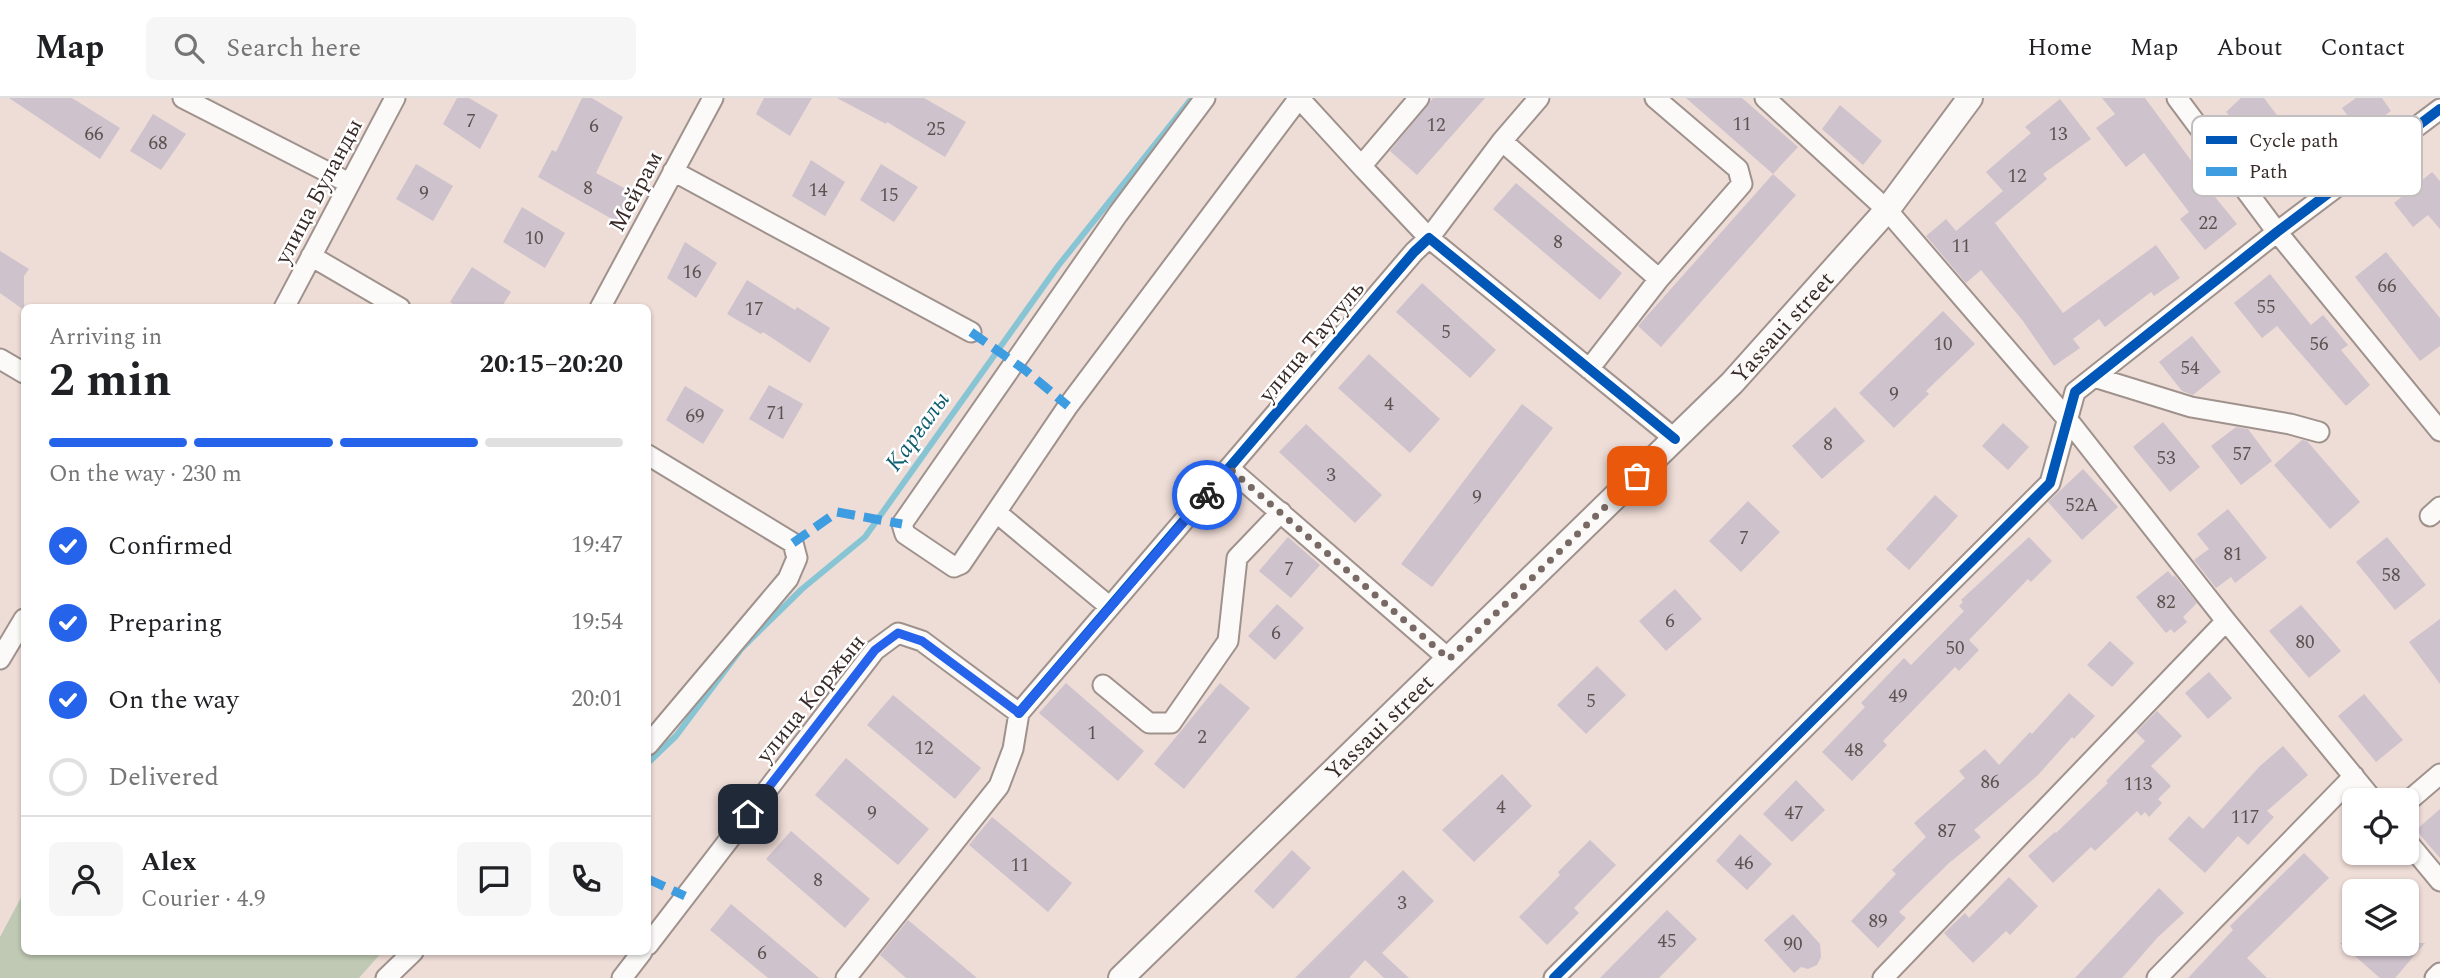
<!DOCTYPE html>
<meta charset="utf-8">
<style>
body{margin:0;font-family:Spectral,serif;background:#f6f6f6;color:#202124;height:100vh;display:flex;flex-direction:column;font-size:26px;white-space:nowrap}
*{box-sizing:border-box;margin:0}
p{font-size:23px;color:#757577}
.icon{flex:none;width:38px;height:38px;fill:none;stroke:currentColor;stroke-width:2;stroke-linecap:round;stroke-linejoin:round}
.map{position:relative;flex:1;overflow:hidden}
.side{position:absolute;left:21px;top:206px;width:630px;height:651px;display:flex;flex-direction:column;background:#fff;border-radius:10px;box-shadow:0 2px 5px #0004}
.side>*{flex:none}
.buttons{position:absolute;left:2342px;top:690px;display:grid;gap:14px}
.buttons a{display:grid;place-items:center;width:77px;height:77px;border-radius:10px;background:#fff;box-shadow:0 2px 5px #0004;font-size:35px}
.pin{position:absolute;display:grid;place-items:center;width:60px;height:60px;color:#fff;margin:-30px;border-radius:14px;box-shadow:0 4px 10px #0006}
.courier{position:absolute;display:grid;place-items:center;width:70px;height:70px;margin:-35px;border:5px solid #2563eb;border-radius:50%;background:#fff;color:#222;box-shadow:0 2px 9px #0007}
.headline em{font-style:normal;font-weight:700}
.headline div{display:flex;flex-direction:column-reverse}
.headline{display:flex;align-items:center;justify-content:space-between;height:119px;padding:0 28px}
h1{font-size:46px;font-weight:700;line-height:52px}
.bar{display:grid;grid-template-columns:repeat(4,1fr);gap:10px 7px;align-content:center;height:84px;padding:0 28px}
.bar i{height:9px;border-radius:5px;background:#e0e0e0}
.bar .selected{background:#2563eb}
.bar p{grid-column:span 4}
.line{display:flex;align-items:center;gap:18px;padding:0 28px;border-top:2px solid #e0e0e0}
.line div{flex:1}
.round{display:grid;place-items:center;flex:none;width:74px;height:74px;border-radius:10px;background:#f6f6f6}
ol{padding:0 28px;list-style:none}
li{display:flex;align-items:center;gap:21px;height:77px}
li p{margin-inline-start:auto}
li .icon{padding:7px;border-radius:50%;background:#2563eb;color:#fff;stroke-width:4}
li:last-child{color:#757577}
li i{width:38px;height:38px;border:4px solid #e0e0e0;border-radius:50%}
header{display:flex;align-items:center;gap:42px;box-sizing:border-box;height:98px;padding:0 35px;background:#fff;border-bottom:2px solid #e0e0e0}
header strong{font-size:33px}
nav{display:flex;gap:38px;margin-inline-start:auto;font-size:24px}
.search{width:490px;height:63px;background:#f6f6f6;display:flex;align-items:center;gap:18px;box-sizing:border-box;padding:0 24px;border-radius:10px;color:#757577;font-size:26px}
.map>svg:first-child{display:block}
.green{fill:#bfc9b3}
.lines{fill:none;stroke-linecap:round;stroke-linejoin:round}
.stream{stroke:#88c5d4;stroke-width:6}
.building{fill:#cec2cc}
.minor-casing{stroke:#9f928d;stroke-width:23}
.major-casing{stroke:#9f928d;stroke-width:28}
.minor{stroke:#fcfaf9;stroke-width:19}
.major{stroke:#fcfaf9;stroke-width:24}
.quiet{stroke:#3e9ce0;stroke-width:9;stroke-dasharray:18 9;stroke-linecap:butt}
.cycleway-casing{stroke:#fff;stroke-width:15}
.cycleway{stroke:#0057b8;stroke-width:10}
.done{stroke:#786964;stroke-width:7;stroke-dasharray:0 12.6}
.route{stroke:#2563eb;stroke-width:9}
.labels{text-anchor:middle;stroke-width:5;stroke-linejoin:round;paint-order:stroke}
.number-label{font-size:19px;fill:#5e5150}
.street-label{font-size:23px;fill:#382b27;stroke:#fff}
.water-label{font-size:24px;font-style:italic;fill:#105f70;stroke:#fff}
.key{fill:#fff;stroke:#c3bfbe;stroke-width:2}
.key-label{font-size:19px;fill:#382b27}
</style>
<header>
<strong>Map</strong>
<div class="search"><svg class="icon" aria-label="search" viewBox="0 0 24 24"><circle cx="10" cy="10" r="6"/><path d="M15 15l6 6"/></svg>Search here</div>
<nav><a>Home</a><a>Map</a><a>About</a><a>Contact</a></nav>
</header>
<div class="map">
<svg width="2440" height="880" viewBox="0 0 2440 880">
<rect width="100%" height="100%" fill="#eedcd6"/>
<path class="green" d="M24,794V854H382L359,880H0V839Z"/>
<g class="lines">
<path class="stream" d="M648,665L676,638L742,550L802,491L865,439L1058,168L1192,0"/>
</g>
<path class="building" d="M9,0H72L120,30L100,61Z
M457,0H469L498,17L480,51L443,26Z
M582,0H592L623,19L596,75L641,99L626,129L538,79L552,52L556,54Z
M764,0H812L790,38L756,16Z
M837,0H924L966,24L945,59L887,24L886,26Z
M1433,0H1485L1417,77L1390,53Z
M1686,0H1742L1798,49L1773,76Z
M2102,0H2145L2201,76L2198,78L2237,126L2205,152L2180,121L2189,114L2144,55L2126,69L2096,30L2115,16Z
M2241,0H2264L2313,65L2284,88L2258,56L2261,53L2226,14Z
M2356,0H2382L2391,13L2360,35L2342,10Z
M2060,1L2091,41L2043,76L2047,81L1995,125L2063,215L2156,147L2180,180L2154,198L2151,194L2105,229L2099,221L2073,241L2080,250L2054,268L2023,223L1981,172L1966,185L1926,138L1946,121L1956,133L2003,93L1986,74L2031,35L2025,29Z
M1840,7L1882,43L1863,67L1822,31Z
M153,16L186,36L161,72L130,53Z
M811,62L845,84L825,118L792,98Z
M416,66L453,88L433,123L396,101Z
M881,66L918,89L894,124L860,102Z
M2432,74L2440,83V131L2428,117L2413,129L2394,105Z
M1773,76L1796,97L1661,249L1638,228Z
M1516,85L1622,175L1600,202L1493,111Z
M522,109L565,135L545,170L503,144Z
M685,144L717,165L696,200L667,180Z
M0,153L29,171L24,178V212L0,195Z
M2386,154L2440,220V248L2420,263L2355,179Z
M472,169L511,194L501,210H459L450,204Z
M2270,176L2311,227L2323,217L2348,247L2341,252L2370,287L2346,308L2277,228L2262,240L2234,205Z
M747,182L795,212L797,209L830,230L810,265L763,234L761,236L727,216Z
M1422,185L1496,252L1470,280L1396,214Z
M1943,213L1975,246L1926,293L1929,296L1894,330L1859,295Z
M2192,238L2221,274L2193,297L2182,293L2159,264Z
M1369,256L1440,321L1410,355L1338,290Z
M769,287L803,306L783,341L749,321Z
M685,288L724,312L703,346L666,322Z
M1522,306L1553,330L1432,489L1401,466Z
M1835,309L1865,343L1822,381L1792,348Z
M2163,324L2200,369L2170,394L2133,349Z
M2003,325L2029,349L2008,372L1982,348Z
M1306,326L1382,397L1355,425L1279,354Z
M2236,329L2248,331L2272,363L2241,387L2211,348Z
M2302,342L2307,343L2360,404L2330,431L2274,367Z
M2083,371L2118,409L2082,442L2048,404Z
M1935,397L1958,418L1909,472L1886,451Z
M1748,403L1780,434L1741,474L1709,443Z
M2228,411L2267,460L2235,485L2231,479L2216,490L2194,462L2209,451L2197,436Z
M1288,439L1320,467L1291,500L1259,473Z
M2029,439L2052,463L2031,484L2028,481L1969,542L1979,552L1959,573L1955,569L1883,643L1887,647L1852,683L1822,654L1865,609L1861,605L1904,560L1911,567L1964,513L1959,508L1963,504L1961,502Z
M2387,439L2426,487L2395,512L2356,464Z
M2168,473L2173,479L2174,477L2197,505L2183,519L2187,524L2174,535L2171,531L2166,535L2136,499Z
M1675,491L1702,521L1666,553L1639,523Z
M1277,506L1304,530L1275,562L1248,538Z
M2301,507L2341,553L2309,580L2269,533Z
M2440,521V586L2409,544Z
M2110,543L2134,565L2112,589L2087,567Z
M1597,568L1626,597L1586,636L1557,607Z
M2209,574L2232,600L2208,621L2185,595Z
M1066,585L1144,653L1118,683L1039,615Z
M1220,585L1250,610L1184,691L1154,666Z
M2069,595L2095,618L2074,641L2072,639L2038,677L1974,732L1981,739L1949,765L1899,814L1906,820L1878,850L1851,823L1896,776L1892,772L1926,739L1914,725L1965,680L1959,673L1985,651L1999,667L2030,634L2032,636Z
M2364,596L2403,642L2376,664L2338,618Z
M893,597L981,670L955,701L867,627Z
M2157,613L2182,638L2151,668L2171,688L2158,701L2162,705L2149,719L2145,714L2141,718L2137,713L2095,753L2091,749L2053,785L2028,758L2055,734L2056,735L2108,685L2106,683L2145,643L2136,634Z
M2283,648L2308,677L2267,713L2274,719L2248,747L2238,738L2205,775L2168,741L2189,718L2203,731L2260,668Z
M846,660L929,731L898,767L815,697Z
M1502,676L1532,708L1474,764L1442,732Z
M1796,682L1825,712L1792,744L1763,716Z
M2440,711V760L2416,732Z
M992,719L1072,785L1048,814L969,747Z
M791,733L870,801L845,830L766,761Z
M1740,736L1772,766L1747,792L1716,763Z
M1590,742L1616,767L1574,810L1579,815L1547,847L1519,819L1560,777L1558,774Z
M1292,752L1311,770L1273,811L1254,793Z
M2304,755L2329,780L2247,860L2267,880H2188L2233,832L2230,828Z
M1403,772L1434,803L1382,855L1409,880H1384L1365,862L1349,880H1295Z
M2009,779L2038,808L2010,837L2006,833L1973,865L1944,835L1965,815L1969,820Z
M2159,790L2184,815L2158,839L2122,880H2075Z
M731,806L819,880H768L710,832Z
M1667,812L1697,841L1659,880H1600Z
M1793,816L1820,846L1821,859L1817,867L1808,871L1801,869L1794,875L1764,842Z
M908,822L977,880H906L880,857Z
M2340,845H2425L2395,880H2380Z"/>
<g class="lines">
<defs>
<path id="minor" d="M183,0L349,85
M1205,0L1118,116L902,426L905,436L954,469L961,466L1068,308L1299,0
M1299,0L1364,71
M1419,0L1363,66L1364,71L1429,140L1502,43L1539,0
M1765,0L1887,112L2068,322L2226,523L2373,702
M2177,0L2277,134L2440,333
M1502,43L1659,181
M673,73L971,234
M311,158L400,210
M284,210L395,0
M600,210L713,0
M0,261L24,275
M1589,271L1659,181L1742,86L1738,71L1655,0
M2094,279L2191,309L2290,326L2319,334
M648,357L793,445L797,460L788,481L648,647
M1230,371L1449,561
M997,415L1110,509
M2430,418L2440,409
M0,561L24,521
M1103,587L1149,625H1171L1228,543L1237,460L1281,414
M1019,615L1414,154L1429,140L1675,341
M2406,705L2440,676
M2406,742L2440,783
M648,847L875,552L898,535L922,543L1019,615
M386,880L413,854
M622,880L642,854
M846,880L999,688L1013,651L1019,615
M1554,880L2050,385L2075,294L2277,134L2440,11
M1883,880L2226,523
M2157,880L2354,678
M2435,880L2440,875"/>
<g id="major">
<path id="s1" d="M1121,880L1732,285L1887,112L1970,0"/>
</g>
</defs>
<use href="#minor" class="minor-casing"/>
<use href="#major" class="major-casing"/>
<use href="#minor" class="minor"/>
<use href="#major" class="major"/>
<path class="quiet" d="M971,234L1025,272L1068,308
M793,445L837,414L902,426
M648,781L685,798"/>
<defs>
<path id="cycleway" d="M1019,615L1414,154L1429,140L1675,341
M1554,880L2050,385L2075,294L2277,134L2440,11"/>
</defs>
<use href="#cycleway" class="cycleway-casing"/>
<use href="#cycleway" class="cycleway"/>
</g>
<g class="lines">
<path class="done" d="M1207,397L1230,371L1449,561L1637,378"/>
<path class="route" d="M748,716L875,552L898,535L922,543L1019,615L1207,397"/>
</g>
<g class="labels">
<g class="number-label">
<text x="471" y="29">7</text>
<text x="1742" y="32">11</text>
<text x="1436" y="33">12</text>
<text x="594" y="34">6</text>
<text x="936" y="37">25</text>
<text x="94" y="42">66</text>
<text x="2058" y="42">13</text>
<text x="158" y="51">68</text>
<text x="2017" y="84">12</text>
<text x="588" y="96">8</text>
<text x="818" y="98">14</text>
<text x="424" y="101">9</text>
<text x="889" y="103">15</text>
<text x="2208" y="131">22</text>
<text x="534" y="146">10</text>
<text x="1558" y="150">8</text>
<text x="1961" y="154">11</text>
<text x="692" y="180">16</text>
<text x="2387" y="194">66</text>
<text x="2266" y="215">55</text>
<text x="754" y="217">17</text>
<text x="1446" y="240">5</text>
<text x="1943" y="252">10</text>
<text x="2319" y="252">56</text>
<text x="2190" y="276">54</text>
<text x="1894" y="302">9</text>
<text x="1389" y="312">4</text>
<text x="776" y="321">71</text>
<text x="695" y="324">69</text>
<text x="1828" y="352">8</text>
<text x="2242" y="362">57</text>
<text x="2166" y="366">53</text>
<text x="1331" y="383">3</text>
<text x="1477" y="405">9</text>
<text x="2082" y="413">52А</text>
<text x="1744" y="446">7</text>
<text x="2233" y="462">81</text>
<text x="1289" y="477">7</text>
<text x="2391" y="483">58</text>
<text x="2166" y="510">82</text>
<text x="1670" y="529">6</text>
<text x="1276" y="541">6</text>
<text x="2305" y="550">80</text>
<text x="1955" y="556">50</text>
<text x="1898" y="604">49</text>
<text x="1591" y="609">5</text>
<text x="1092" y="641">1</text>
<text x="1202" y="645">2</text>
<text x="924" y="656">12</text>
<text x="1854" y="658">48</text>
<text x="1990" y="690">86</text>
<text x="2138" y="692">113</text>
<text x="1501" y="715">4</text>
<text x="872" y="721">9</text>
<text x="1794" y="721">47</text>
<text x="2245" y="725">117</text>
<text x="1947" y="739">87</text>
<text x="1744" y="771">46</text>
<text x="1020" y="773">11</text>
<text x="818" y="788">8</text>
<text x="1402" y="811">3</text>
<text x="1878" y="829">89</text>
<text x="1667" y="849">45</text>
<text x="1793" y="852">90</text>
<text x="762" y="861">6</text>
</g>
<g class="street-label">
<text transform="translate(318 93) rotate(-62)" y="8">улица Буланды</text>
<text transform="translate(635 93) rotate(-62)" y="8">Мейрам</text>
<text dy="8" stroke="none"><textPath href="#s1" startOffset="928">Yassaui street</textPath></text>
<text transform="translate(1311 243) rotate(-50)" y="8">улица Таугуль</text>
<text transform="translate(810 600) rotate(-51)" y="8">улица Коржын</text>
<text dy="8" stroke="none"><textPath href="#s1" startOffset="360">Yassaui street</textPath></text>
</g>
<g class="water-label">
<text transform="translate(917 333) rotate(-54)" y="8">Қарғалы</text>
</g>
</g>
<rect x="2192" y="18" width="230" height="80" rx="10" class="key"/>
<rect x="2206" y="38" width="31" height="8" fill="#0057b8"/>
<rect x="2206" y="69" width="31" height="9" fill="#3e9ce0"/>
<g class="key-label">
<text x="2249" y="49">Cycle path</text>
<text x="2249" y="80">Path</text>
</g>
</svg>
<div class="buttons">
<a><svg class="icon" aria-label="locate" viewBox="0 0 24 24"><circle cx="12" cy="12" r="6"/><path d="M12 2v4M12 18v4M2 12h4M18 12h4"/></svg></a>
<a><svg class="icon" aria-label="layers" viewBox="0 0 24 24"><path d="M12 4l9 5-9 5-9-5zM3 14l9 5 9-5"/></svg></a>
</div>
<div class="pin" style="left:1637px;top:378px;background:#ea580c"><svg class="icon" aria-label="bag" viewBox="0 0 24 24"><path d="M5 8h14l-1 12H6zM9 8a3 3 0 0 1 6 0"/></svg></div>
<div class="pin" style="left:748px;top:716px;background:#1f2937"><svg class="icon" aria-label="home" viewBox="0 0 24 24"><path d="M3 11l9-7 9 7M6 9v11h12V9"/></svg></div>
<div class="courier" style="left:1207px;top:397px"><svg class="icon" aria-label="bike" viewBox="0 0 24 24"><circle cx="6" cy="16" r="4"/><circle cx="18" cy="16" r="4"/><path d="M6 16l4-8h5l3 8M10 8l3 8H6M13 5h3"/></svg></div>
<section class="side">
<div class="headline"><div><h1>2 min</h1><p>Arriving in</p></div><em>20:15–20:20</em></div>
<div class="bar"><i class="selected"></i><i class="selected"></i><i class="selected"></i><i></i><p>On the way · 230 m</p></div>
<ol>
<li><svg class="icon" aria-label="check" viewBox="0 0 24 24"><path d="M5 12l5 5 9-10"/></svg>Confirmed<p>19:47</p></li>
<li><svg class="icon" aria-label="check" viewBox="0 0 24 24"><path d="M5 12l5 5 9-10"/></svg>Preparing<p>19:54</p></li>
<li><svg class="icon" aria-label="check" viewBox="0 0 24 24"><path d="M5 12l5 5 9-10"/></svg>On the way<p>20:01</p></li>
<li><i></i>Delivered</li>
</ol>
<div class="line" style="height:126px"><a class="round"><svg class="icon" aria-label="person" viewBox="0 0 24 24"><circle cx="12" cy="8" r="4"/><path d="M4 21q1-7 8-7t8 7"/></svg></a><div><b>Alex</b><p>Courier · 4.9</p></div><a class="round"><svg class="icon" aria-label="chat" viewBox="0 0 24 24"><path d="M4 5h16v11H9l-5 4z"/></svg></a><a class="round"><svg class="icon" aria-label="phone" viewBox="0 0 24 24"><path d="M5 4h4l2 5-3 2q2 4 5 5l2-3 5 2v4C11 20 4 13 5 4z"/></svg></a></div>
</section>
</div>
